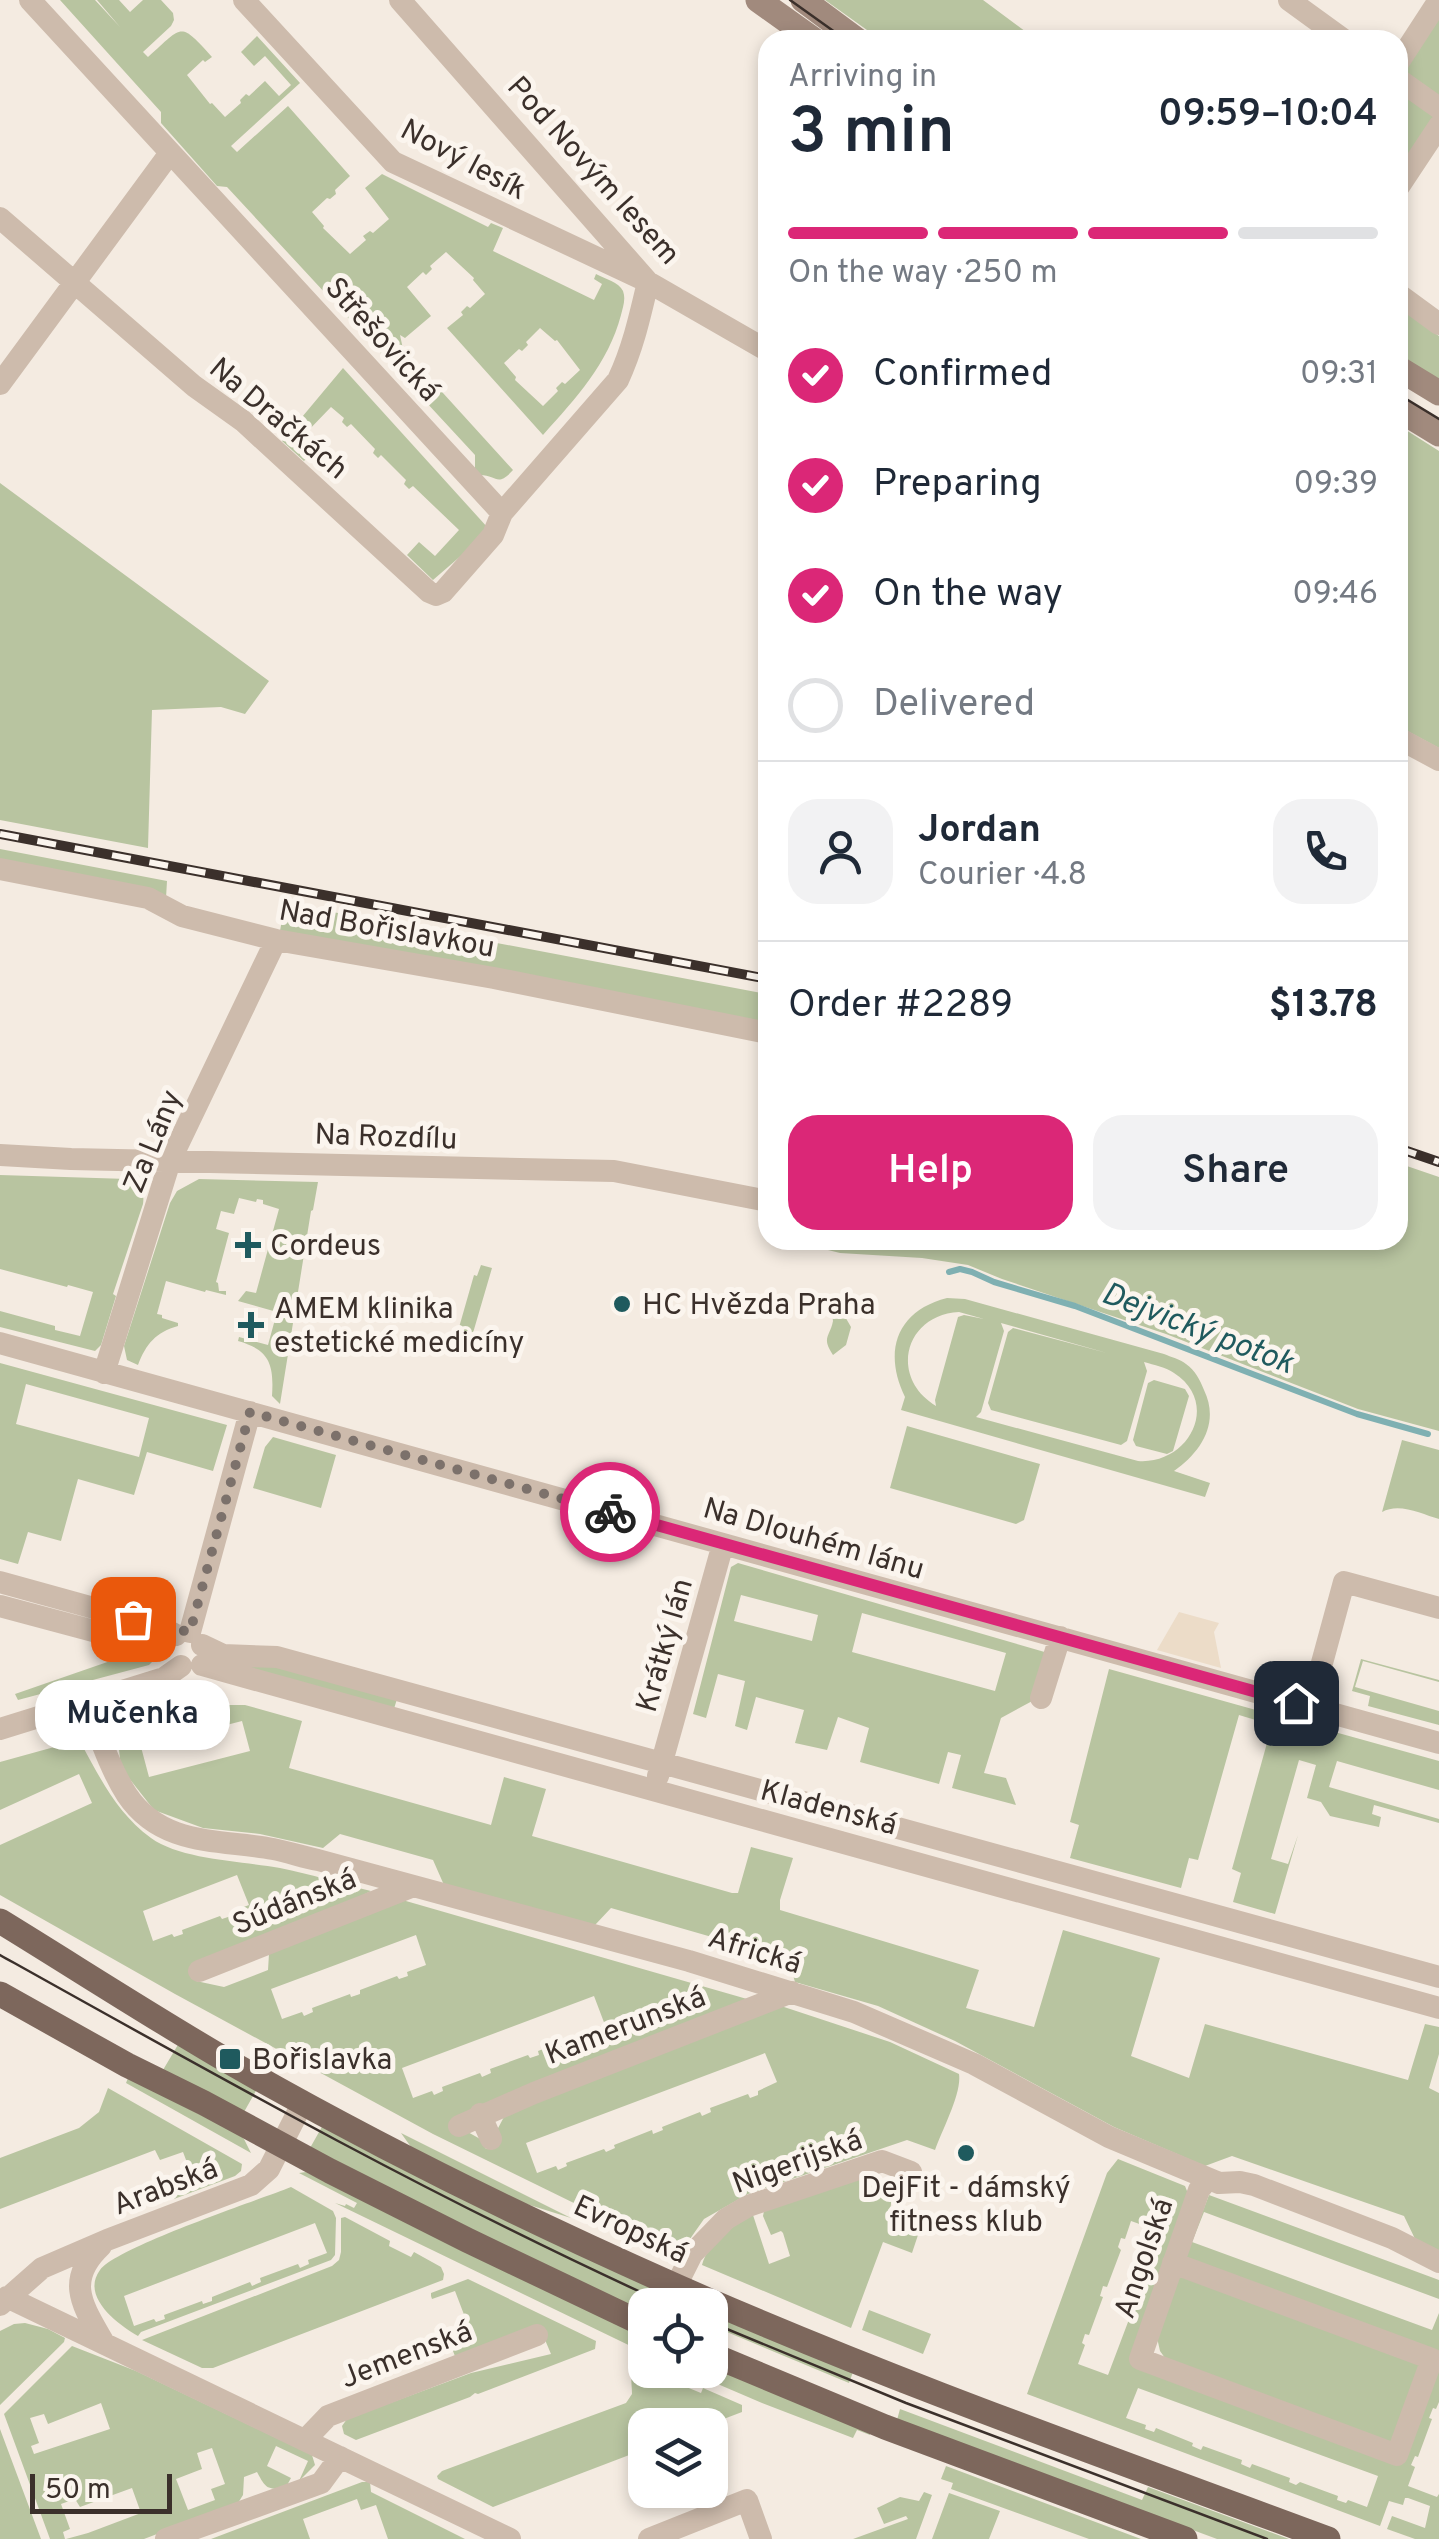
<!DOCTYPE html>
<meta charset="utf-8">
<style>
body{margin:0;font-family:Overpass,sans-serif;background:#f2f2f3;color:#1f2937;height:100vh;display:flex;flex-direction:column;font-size:38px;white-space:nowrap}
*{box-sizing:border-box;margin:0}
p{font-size:32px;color:#747a83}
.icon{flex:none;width:55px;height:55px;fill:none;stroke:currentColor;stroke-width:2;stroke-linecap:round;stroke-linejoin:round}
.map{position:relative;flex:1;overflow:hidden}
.panel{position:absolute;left:758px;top:30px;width:650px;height:1220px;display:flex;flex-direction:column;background:#fff;border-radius:30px;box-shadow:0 5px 15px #0003}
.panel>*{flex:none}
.buttons{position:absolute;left:628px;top:2288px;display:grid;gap:20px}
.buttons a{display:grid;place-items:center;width:100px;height:100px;border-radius:20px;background:#fff;box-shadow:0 5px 15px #0003;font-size:50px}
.scale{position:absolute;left:30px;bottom:25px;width:142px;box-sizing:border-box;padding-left:10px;border:5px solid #3b302b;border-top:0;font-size:28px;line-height:35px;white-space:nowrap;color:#3b302b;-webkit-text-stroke:8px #fbf5ee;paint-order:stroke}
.pin{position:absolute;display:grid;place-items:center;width:85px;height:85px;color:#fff;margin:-42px;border-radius:20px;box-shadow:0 5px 15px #0006}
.courier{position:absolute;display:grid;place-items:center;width:100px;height:100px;margin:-50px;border:8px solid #db2777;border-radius:50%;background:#fff;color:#222;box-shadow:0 2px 12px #0007}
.bubble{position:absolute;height:70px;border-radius:30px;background:#fff;box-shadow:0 5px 15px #0003;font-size:32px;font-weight:600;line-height:70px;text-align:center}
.head em{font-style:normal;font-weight:600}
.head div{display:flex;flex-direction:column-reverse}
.head{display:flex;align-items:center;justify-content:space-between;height:170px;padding:0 30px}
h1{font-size:65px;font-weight:600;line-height:75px}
.bar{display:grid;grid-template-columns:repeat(4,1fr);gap:15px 10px;align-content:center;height:120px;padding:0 30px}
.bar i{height:12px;border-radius:8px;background:#e0e1e3}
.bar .active{background:#db2777}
.bar p{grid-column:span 4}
.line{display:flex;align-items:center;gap:25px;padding:0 30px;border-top:2px solid #e0e1e3}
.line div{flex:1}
.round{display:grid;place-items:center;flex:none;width:105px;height:105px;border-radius:30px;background:#f2f2f3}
ol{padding:0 30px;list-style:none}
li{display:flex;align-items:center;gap:30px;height:110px}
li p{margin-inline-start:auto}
li .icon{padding:10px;border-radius:50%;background:#db2777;color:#fff;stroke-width:4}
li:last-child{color:#747a83}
li i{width:55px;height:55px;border:5px solid #e0e1e3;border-radius:50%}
.cta{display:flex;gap:20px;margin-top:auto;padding:20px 30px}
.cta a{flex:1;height:115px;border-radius:30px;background:#db2777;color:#fff;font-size:40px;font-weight:600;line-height:115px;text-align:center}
.cta a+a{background:#f2f2f3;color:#1f2937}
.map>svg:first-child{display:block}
.green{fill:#b8c4a0;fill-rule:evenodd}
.plaza{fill:#ecdcc8}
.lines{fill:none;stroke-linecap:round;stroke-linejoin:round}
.stream{stroke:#7fb0b2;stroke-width:6}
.street{stroke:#cdbbac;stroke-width:22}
.secondary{stroke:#a18a7d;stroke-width:25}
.primary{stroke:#7d675c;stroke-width:25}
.tram{stroke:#3b302b;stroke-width:2.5}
.rail-casing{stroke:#3b302b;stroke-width:10}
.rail{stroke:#fbf5ee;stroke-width:6;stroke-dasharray:19;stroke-linecap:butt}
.done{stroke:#7c716b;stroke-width:10;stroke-dasharray:0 18}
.route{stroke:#db2777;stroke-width:12}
.poi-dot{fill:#1f5a5e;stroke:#fbf5ee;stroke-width:4}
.labels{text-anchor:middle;stroke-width:10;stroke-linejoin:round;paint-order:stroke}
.street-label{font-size:30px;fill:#3b302b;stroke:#fbf5ee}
.poi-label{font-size:30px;fill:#3b302b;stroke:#fbf5ee;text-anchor:start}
.water-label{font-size:32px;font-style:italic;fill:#1f5a5e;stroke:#fbf5ee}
</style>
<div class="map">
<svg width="1439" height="2539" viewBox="0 0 1439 2539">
<rect width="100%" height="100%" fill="#f4ebe1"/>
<path class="green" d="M60,0H95L120,27L97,0H119L130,12L143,0H161L173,13L174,20L171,26L143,52L148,57C183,26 179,20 212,57L205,62L203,60L187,75L210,104L212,103L225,117L241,103L240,100L246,94L249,96L265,81L279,96L291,85L265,56L254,66L241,52L257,36L300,83L231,146L237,152L288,106L350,176L335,190L336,194L330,199L327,198L312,212L324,226L323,228L350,254L366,240L363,236L370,231L373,233L389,219L365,188L382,174L488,227L491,223L503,228L493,251L594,300L602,284L594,279L596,274C605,279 619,282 623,291C626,299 623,307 621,315C608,364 576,398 543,435L447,328L463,315L461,312L467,306L470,308L485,294L473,280L474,278L446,252L430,266L432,269L426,275L423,272L407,287L431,316L405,338L400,335L403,349L513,470C497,488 497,475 480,475L475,469V455L227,187L217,186L161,123V112ZM540,328L555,341L557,340L580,370L565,384L562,382L556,388L558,391L543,406L515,380L516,377L504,363L519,349L522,351L528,345L526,342Z
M825,0H983L1037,40H881Z
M1439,12V97L1400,70Z
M1398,90L1435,115L1398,171Z
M1398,306L1439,336V382L1398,357Z
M343,368L488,528L470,548L433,580L407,555L419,542L435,556L459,530L413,486L409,489L404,484L406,480L381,455L378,458L373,453L375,449L351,424L347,427L342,422L344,418L331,407L304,435L317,447L304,461L282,441Z
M1398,425L1439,451V748L1398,726Z
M0,483L269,681L245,714L221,707L152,710L148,848L0,820Z
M0,849L167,881L166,898L0,861Z
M285,903L767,994V1024L280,931Z
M1398,1163L1439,1177V1431L1358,1409L1166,1334L1002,1279L968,1265L922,1258L840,1253L812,1246L814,1240H1398Z
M0,1175L128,1179C139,1185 145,1190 143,1204L113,1294L116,1296L101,1345L95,1351L0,1327V1311L55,1326V1330L80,1336L93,1292L68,1285L67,1287L0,1269Z
M199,1179L318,1182L313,1210L311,1211L280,1404L272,1396C274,1365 270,1350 238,1341L239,1337L268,1345L277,1312L238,1301L246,1291L256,1293L279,1209L263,1204V1200L257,1199L256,1202L239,1198L234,1214L221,1211L216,1229L229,1233L216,1282L218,1283L219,1291H226V1295L206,1290L205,1292L166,1281L157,1314L162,1315V1318L178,1323V1326C156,1332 146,1344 138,1365L127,1360L124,1346L170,1203L177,1191Z
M481,1265L492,1268L468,1350L460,1347L456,1338L474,1275L477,1276Z
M947,1298L965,1299L1164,1354C1171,1357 1180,1359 1186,1364C1195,1370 1200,1380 1204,1390C1220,1423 1201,1452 1174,1471L1210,1483L1205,1497L901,1410L905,1397C883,1352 896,1311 947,1298ZM959,1312L984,1319L964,1315L958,1317L935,1400L936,1406C889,1378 904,1315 959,1312ZM1001,1323L1107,1353L1013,1328L1008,1332L988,1403L991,1410L1121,1445L1127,1441L1147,1371L1144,1362C1154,1365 1166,1367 1174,1373C1221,1403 1189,1465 1138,1461L976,1417L981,1412L1004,1331Z
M836,1301L851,1327L846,1345L833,1355C821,1337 830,1337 833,1321C833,1319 831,1309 831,1307Z
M0,1363L227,1425L213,1471L147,1452L134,1495L78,1479L61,1541L28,1532L18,1564L0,1559ZM26,1384L149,1418L139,1457L16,1424Z
M1154,1380L1185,1389L1189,1396L1173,1451L1167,1454L1136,1446L1133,1440L1148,1383Z
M907,1426L1040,1464L1024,1520L1016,1524L890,1488Z
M273,1437L336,1455L321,1508L253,1488L265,1447Z
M1402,1440L1439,1450V1519C1422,1514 1399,1502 1382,1512Z
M738,1563L1048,1653L1036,1699L1001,1718L984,1773L1006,1778L1016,1805L952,1788L961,1755L948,1752L939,1784L860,1762L869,1728L838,1717L827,1750L795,1743L804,1710L756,1697L747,1730L735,1726L745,1681L718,1674L706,1718L693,1714L731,1567ZM741,1595L818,1615L812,1641L734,1621ZM862,1613L1006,1653L995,1691L852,1652Z
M142,1650H147L153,1654V1661L149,1665L18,1700L15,1694Z
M1361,1659L1439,1680V1682L1363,1661L1355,1687L1439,1711V1725L1368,1706L1370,1696L1352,1691Z
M257,1661L397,1699L393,1712L247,1671Z
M1109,1669L1439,1761V1790L1337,1761L1329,1787L1439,1819V1823L1374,1805L1372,1814L1381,1817L1379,1827L1330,1816L1321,1802L1307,1798L1316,1765L1299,1760L1271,1859L1288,1864L1298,1835L1275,1914L1233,1902L1241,1873L1232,1869L1272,1725L1239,1715L1198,1860L1189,1858L1181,1888L1070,1858L1079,1825L1070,1822Z
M204,1705H245L302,1721L289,1768L491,1825L504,1777L546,1789L532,1836L732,1893H738L751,1847L793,1858L780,1900V1910L979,1970L966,2008L1034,2027L1063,1930L1160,1958L1131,2056L1189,2078L1205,2024L1408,2080L1425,2024L1439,2027V2054L1429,2088L1439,2093V2252L1417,2243L1404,2216L1232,2156L1205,2166L1114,2127L955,2041L878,2006L795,1982L788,1959L611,1908L595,1925L444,1885L433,1860L340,1834L323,1848L260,1834L203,1828L154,1810L121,1768L117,1731ZM242,1721L250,1751L149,1777L141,1747Z
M76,1741L82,1745C101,1780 118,1814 151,1838C181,1860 243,1861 280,1868C311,1874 341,1884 371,1891L196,1981L224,1987L268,1970L269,1954L399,1899L747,1999L466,2131L482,2140L486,2149L499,2143L496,2132L505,2115L778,2005L890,2042L959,2074C962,2093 942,2130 935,2150L907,2140L748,2194L704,2219L685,2246L676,2253L433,2134L175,1994L0,1895V1845L92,1803L79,1774L0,1810V1762ZM237,1875L249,1905L230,1912L231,1916L222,1919L220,1916L182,1930L183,1934L174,1937L172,1934L153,1941L143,1911ZM416,1935L426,1965L407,1972L408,1976L399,1979L397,1976L360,1990V1994L351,1997L350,1994L312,2008L313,2012L304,2016L302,2012L282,2019L271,1989ZM594,1996L605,2025L586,2033L587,2037L578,2040L576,2037L538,2051L539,2055L530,2058L528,2055L490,2069L491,2073L482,2077L480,2073L442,2087L443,2091L434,2095L432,2091L413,2098L402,2068ZM765,2053L777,2082L758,2091V2095L750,2098L748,2094L710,2108L711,2112L702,2116L700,2112L662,2127L663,2130L653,2134L652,2130L614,2145L615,2148L606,2152L604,2149L566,2163L567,2166L558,2170L556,2166L537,2173L526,2143Z
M179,2043L257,2089L244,2112L163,2070Z
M128,2078L237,2133L244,2139L251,2153L126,2083Z
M108,2088L242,2164L241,2171L235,2176L174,2199L171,2193L176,2191L175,2188L194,2181L183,2152L160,2160L155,2150L0,2209V2158L79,2128L99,2112Z
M323,2125L694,2305H645V2313L513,2252L310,2148Z
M401,2133L571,2218L520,2202L411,2147Z
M1118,2159L1185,2186L1189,2196L1133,2360L1165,2358L1160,2351L1156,2333L1209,2195L1439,2280V2299L1204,2212L1192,2242L1432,2330L1439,2313V2402L1436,2409L1433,2408L1429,2418L1432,2419L1418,2457L1415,2456L1411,2465L1415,2467L1408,2486L1437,2497L1439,2494V2539H1415L1387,2529L1392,2516L1425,2528L1430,2506L1408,2498H1405L1403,2505L1389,2501L1380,2526L1027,2394L1107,2173ZM1131,2221L1162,2232L1108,2375L1078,2364L1085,2345L1082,2343L1085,2334L1089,2335L1103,2297L1100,2296L1103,2286L1107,2287L1121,2250L1118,2247L1121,2238L1125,2239ZM1138,2388L1378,2476L1367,2507L1348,2500L1346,2503L1337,2500L1338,2496L1300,2482L1296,2485L1289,2482L1290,2478L1252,2464L1250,2468L1241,2464L1242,2460L1203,2446L1201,2450L1192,2446L1193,2443L1156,2428L1154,2432L1145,2429L1146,2425L1126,2418Z
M306,2172L645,2337V2353L335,2203L345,2206L346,2204L354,2208L357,2203L299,2173Z
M869,2175C893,2185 895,2198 887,2220L889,2224L918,2235L912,2253L883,2242L851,2328L702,2265C709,2240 731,2227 753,2215L769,2264L790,2256L783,2233L781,2231L771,2235L763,2216L764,2211Z
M291,2187L333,2211L336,2218L335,2255L331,2260L141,2332L138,2336C119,2325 80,2297 100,2270C117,2247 256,2201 291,2187ZM315,2223L327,2253L308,2260L309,2264L300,2268L298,2264L260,2278L261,2282L252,2286L250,2282L212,2297V2301L203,2304L202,2301L164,2315L165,2319L156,2322L154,2319L134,2326L124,2296Z
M345,2217L390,2241L389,2246L411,2257L414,2252L441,2267L444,2274L443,2280L213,2368H202L142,2340L332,2266L339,2260L341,2252V2218Z
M468,2279L596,2341L595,2349L478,2394L475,2393L470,2397L356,2440L344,2434L342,2426L347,2419L471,2373L551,2354L540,2328L458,2364L448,2338L460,2334L459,2329L468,2325L455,2291L432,2299L431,2296V2293Z
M869,2310L931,2334L923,2354L862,2330Z
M710,2312L853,2372L849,2383L710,2325Z
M25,2323L48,2329L65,2338L64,2342L0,2405V2331L14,2324Z
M72,2346L136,2371L312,2455L315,2465L299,2481L308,2461L276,2446L267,2466L291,2478L285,2489C267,2489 266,2489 257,2472L244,2477L243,2495L238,2503L144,2539H66L88,2533L141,2513L132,2488L80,2507L75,2499L61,2504L70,2529L63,2532L65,2539H50L4,2414ZM101,2403L110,2429L34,2454L31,2446L39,2443L30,2418L44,2414L48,2424ZM212,2448L225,2484L211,2489L215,2500L188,2510L176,2479L202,2469L197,2453Z
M639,2361L645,2363V2370H661L680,2378L679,2384L701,2393L703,2388L742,2405V2412L708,2425H645V2449L493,2507L438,2479L437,2476L442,2471L626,2403L632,2394C632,2381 628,2370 639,2361Z
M710,2366L870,2432V2435L857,2430L853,2438L762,2403L685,2370H710Z
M900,2409L1142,2500L1148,2487L1289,2539H1217L897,2420Z
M0,2429L41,2539H0Z
M946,2466L1141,2539H1089L951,2489L953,2483L941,2479Z
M362,2482H370L371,2492L465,2539H388L376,2505L361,2510L357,2499L303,2519L310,2539H211Z
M924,2492L932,2495L916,2539H853L908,2519L906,2516L884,2524L877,2508L900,2497L919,2501Z
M949,2493L1000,2511L989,2539H932Z"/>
<path class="plaza" d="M1179,1612L1219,1623L1214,1632L1221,1668L1157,1650Z"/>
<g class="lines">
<path class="stream" d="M949,1272L960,1269L972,1272L994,1282L1075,1306L1357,1414L1428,1434"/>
<path class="street" d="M30,0L502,513
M244,0L393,162L640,278
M400,0L648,282L768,351
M1289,0L1344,40
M1398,63L1439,0
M1398,79L1439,108
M1398,188L1439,126
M0,218L194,386L243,421L429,592L436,595L443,592L493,535L502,513L618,380C633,348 640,316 648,282
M1398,294L1439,324
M0,384L170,153
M1398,738L1439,760
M0,869L148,898L182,916L276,940L494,978L768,1033
M0,1155L71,1159L614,1171L768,1201
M0,1343L1439,1743
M104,1373L170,1161L276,940
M0,1582L159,1626L176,1635
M0,1606L101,1633L133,1619
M190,1632L250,1412
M202,1645L223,1655L277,1657L1439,1977
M202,1665L1439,2008
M1041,1698L1060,1637
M87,1703C99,1734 109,1767 127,1795C162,1847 220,1839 273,1849C288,1852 303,1857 318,1860L689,1961L854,2012L974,2064L1109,2137L1219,2183L1240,2182L1254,2185L1392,2238L1439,2262
M1310,1707L1344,1582L1439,1608
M0,1729L164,1678L181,1666
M658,1776L723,1544
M199,1971L411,1887
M480,2114L491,2139
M459,2126L534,2093L792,1992
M101,2246C64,2281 83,2306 104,2343
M1173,2263L1432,2359L1397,2455L1140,2359L1199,2190L1208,2179
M676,2286L692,2254L726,2219L748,2206L882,2161L911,2172
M7,2297L510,2539
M0,2305L42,2268L107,2240L251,2185L269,2169L303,2102
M305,2440L328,2416L537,2335
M166,2539L321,2483L340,2457
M649,2539L747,2500L761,2539"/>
<path class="secondary" d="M758,0L814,40
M803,0L857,40
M1398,368L1439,393
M1398,409L1439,434"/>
<path class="primary" d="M0,1921C75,1967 149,2015 226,2060C372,2144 524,2219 678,2287C891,2381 1110,2458 1328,2539
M0,1994L127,2065L204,2103L330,2171L467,2240L645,2325
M710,2354L885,2427L1185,2539"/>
<path class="tram" d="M790,0L846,40
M1398,394L1439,419
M0,1955C220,2078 439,2201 669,2305
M710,2322L906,2403L1267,2539"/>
<defs>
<path id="rail" d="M0,834L768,979
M1398,1148L1439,1162"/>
</defs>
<use href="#rail" class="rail-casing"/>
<use href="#rail" class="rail"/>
</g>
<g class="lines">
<path class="done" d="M133,1619L176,1634L186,1630L190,1632L250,1412L610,1512"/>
<path class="route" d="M610,1512L1296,1703"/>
</g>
<g class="poi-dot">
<path d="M243 1230h10v10h10v10h-10v10h-10v-10h-10v-10h10z"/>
<circle cx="622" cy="1304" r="10"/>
<path d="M246 1310h10v10h10v10h-10v10h-10v-10h-10v-10h10z"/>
<rect x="218" y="2047" width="24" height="24" rx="5"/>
<circle cx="966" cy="2153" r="10"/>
</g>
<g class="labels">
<g class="street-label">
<text transform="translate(464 159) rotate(28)" y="10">Nový lesík</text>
<text transform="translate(594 170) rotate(48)" y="10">Pod Novým lesem</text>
<text transform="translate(383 339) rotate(48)" y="10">Střešovická</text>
<text transform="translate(279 418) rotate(40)" y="10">Na Dračkách</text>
<text transform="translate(387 928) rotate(10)" y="10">Nad Bořislavkou</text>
<text transform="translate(386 1136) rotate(2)" y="10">Na Rozdílu</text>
<text transform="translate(152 1141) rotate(-68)" y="10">Za Lány</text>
<text transform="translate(814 1538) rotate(16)" y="10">Na Dlouhém lánu</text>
<text transform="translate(664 1645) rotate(-74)" y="10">Krátký lán</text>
<text transform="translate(829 1807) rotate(15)" y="10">Kladenská</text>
<text transform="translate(294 1901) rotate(-22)" y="10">Súdánská</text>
<text transform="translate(755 1950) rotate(17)" y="10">Africká</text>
<text transform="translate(625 2025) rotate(-21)" y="10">Kamerunská</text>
<text transform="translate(797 2161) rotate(-20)" y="10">Nigerijská</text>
<text transform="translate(165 2186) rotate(-21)" y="10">Arabská</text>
<text transform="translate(631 2229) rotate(25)" y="10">Evropská</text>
<text transform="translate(1143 2258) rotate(-71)" y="10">Angolská</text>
<text transform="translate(406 2354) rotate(-21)" y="10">Jemenská</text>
</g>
<g class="poi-label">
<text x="270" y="1255">Cordeus</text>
<text x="642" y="1314">HC Hvězda Praha</text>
<text x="274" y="1318">AMEM klinika<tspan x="274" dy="34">estetické medicíny</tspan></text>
<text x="252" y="2069">Bořislavka</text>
<text x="966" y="2197" text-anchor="middle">DejFit - dámský<tspan x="966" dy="34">fitness klub</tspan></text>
</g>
<g class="water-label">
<text transform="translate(1198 1327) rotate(21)" y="11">Dejvický potok</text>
</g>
</g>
</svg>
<div class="buttons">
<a><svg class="icon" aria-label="locate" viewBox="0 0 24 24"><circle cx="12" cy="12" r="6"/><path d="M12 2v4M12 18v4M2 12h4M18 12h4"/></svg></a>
<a><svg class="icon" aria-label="layers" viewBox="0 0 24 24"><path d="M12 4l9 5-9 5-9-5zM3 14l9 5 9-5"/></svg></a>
</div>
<div class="scale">50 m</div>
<div class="pin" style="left:133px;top:1619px;background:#ea580c"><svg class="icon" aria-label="bag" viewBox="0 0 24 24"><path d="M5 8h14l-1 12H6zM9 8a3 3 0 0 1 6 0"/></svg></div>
<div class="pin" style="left:1296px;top:1703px;background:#1f2937"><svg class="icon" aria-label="home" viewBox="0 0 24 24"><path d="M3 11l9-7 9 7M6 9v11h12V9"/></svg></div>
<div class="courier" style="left:610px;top:1512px"><svg class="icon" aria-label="bike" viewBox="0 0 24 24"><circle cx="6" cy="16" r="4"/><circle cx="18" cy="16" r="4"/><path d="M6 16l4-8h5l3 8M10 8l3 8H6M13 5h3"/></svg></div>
<div class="bubble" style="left:35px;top:1680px;width:195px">Mučenka</div>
<section class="panel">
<div class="head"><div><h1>3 min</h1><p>Arriving in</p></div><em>09:59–10:04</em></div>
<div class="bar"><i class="active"></i><i class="active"></i><i class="active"></i><i></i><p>On the way · 250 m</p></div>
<ol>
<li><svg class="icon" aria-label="check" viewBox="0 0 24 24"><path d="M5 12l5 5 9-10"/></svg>Confirmed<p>09:31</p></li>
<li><svg class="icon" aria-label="check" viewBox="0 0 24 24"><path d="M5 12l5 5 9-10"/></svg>Preparing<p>09:39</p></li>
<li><svg class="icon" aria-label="check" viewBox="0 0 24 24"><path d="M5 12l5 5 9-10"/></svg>On the way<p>09:46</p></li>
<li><i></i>Delivered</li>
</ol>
<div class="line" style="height:180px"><a class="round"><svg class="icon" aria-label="person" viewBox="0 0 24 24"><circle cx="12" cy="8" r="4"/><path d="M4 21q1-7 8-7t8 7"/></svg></a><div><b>Jordan</b><p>Courier · 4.8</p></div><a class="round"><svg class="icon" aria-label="phone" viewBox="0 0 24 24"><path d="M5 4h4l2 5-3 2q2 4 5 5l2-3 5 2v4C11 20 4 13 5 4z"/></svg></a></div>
<div class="line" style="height:130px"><div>Order #2289</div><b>$13.78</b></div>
<div class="cta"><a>Help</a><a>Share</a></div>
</section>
</div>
